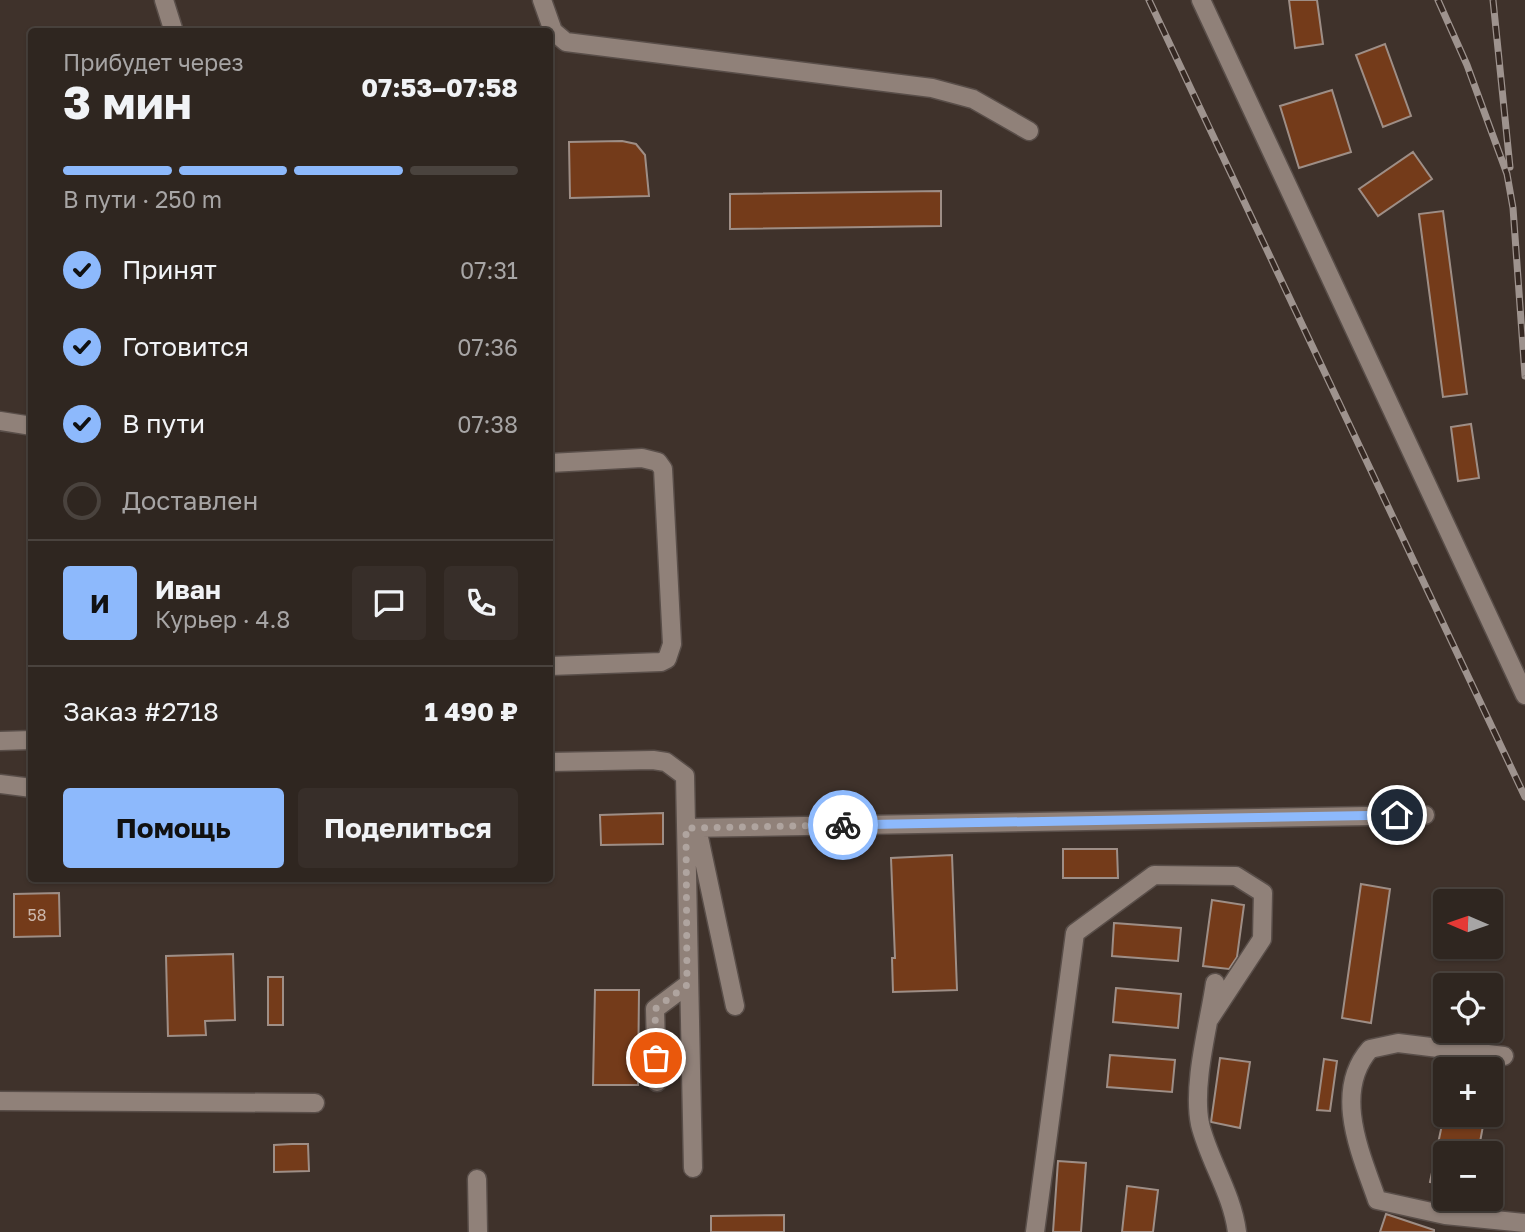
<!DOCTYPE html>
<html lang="ru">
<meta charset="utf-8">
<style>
body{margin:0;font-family:"Golos Text",sans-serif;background:#372e29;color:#f1f3f6;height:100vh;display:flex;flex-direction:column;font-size:26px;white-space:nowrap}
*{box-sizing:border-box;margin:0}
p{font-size:23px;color:#a7a5a5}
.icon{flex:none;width:38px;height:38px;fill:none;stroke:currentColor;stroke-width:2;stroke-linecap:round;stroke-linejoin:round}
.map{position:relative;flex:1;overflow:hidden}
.side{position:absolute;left:28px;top:28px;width:525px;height:854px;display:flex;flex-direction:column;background:#2f2620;border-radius:7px;box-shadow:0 2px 5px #0004,0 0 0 2px #4a433e}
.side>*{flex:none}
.needle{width:46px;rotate:272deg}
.tools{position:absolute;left:1433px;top:889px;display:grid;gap:14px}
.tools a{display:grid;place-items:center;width:70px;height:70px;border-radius:7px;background:#2f2620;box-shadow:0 2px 5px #0004,0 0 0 2px #4a433e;font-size:35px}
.pin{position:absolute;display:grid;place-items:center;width:60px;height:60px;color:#fff;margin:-30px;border:4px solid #fff;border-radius:50%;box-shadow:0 2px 7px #0007}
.courier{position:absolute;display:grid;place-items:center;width:70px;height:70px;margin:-35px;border:5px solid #8db9fc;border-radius:50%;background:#fff;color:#222;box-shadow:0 2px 9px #0007}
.headline em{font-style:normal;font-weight:700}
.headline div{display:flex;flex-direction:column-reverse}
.headline{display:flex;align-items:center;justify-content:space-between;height:119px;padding:0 35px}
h1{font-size:46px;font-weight:700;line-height:52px}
.bar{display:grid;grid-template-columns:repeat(4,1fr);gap:10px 7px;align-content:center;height:84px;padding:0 35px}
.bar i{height:9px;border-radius:5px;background:#4a433e}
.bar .selected{background:#8db9fc}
.bar p{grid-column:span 4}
.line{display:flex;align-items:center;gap:18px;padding:0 35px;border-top:2px solid #4a433e}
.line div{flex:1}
.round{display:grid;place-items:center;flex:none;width:74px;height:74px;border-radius:7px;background:#372e29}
ol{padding:0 35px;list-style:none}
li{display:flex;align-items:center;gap:21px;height:77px}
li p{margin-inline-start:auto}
li .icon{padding:7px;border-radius:50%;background:#8db9fc;color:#111;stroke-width:4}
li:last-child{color:#a7a5a5}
li i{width:38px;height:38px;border:4px solid #4a433e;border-radius:50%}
.action{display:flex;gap:14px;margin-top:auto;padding:14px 35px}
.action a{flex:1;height:80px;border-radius:7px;background:#8db9fc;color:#111;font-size:28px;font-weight:700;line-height:80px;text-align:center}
.action a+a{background:#372e29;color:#f1f3f6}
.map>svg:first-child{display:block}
.building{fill:#743b1a;stroke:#9e8e86;stroke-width:2}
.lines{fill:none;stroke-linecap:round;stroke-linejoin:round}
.minor-casing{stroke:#594e49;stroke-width:21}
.minor{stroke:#908179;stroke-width:18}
.rail-casing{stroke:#9e938e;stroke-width:7}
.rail{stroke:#352822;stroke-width:4.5;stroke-dasharray:13;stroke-linecap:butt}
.done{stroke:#afa49f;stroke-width:7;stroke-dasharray:0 12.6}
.route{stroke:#8db9fc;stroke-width:9}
.labels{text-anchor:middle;stroke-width:5;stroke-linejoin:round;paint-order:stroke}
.number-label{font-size:16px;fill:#cdb8ad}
</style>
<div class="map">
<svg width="1525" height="1232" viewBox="0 0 1525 1232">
<rect width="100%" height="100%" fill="#3f322b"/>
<path class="building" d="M1289,0H1317L1323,44L1295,48Z
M1385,44L1411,116L1383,127L1356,55Z
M1332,90L1351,152L1299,168L1280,106Z
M622,141L636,144L645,155L649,196L570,198L569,142Z
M1413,152L1432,179L1378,216L1359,189Z
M941,191V226L730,229V194Z
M1443,211L1467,394L1443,397L1419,214Z
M1471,424L1479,478L1458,481L1451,427Z
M663,813V844L601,845L600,815Z
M1063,849H1117L1118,878H1063Z
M952,855L957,990L893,992L892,958H895L891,858Z
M1361,884L1390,889L1371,1023L1342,1018Z
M59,893L60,936L14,937V894Z
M1212,900L1244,905L1237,957L1229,969L1203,966Z
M1114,923L1181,928L1178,961L1112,956Z
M233,954L235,1020L205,1021L206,1035L168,1036L166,956Z
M268,977H283V1025H268Z
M1116,988L1181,994L1178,1028L1113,1022Z
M595,990H639L638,1085H593Z
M1110,1055L1175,1060L1172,1092L1107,1087Z
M1220,1058L1250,1062L1240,1128L1211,1122Z
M1324,1059L1337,1061L1330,1111L1317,1110Z
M1444,1115H1485L1478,1153H1446V1186L1430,1182Z
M292,1144H308L309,1171L274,1172V1145Z
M1058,1161L1086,1163L1081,1232H1053Z
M1127,1186L1158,1190L1153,1232H1122Z
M1386,1214L1434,1230V1232H1380Z
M784,1215V1232H711V1216Z"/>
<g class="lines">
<defs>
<path id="minor" d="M164,0L174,32
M542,0L553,31L566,42L932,88L973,99L1029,131
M1201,0L1525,695
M0,421L32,426
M550,463L642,458L658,462L663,469L672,644L667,659L661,662L550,666
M0,741L32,740
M550,762L653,760L666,762L685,776L693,1168
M0,784L32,788
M686,828L1425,815
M697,828L735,1006
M1215,983C1209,1024 1192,1084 1200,1124C1209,1161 1232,1193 1237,1232
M1504,1056L1398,1043L1370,1049C1332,1092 1361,1154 1377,1200L1445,1215L1525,1223
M657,1082L655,1009L687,985
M0,1101L315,1103
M477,1179L478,1232
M1035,1232L1075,933L1154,875L1236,876L1263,893L1262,939L1210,1018"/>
</defs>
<use href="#minor" class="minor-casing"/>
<use href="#minor" class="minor"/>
<defs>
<path id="rail" d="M1149,0L1525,797
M1438,0L1467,65L1507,174L1513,208L1525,376
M1493,0L1510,167"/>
</defs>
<use href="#rail" class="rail-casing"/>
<use href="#rail" class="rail"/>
</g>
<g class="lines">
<path class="done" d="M656,1058L655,1009L687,985L686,828L843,825"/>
<path class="route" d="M843,825L1397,815"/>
</g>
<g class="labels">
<g class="number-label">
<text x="37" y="921">58</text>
</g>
</g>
</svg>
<div class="tools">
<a><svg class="needle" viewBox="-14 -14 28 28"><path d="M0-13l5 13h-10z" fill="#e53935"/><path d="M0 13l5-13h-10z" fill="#a7a5a5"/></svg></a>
<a><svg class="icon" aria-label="locate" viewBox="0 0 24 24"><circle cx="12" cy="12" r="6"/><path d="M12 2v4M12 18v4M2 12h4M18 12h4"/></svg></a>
<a>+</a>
<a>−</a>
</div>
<div class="pin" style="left:656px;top:1058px;background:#ea580c"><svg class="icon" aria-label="bag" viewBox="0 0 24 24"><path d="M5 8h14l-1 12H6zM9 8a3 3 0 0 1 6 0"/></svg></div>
<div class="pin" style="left:1397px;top:815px;background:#1f2937"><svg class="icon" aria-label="home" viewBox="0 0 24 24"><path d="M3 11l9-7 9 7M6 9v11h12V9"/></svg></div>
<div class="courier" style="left:843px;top:825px"><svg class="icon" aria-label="bike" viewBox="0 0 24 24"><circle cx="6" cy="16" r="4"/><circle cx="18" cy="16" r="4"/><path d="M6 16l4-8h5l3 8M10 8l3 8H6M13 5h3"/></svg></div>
<section class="side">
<div class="headline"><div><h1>3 мин</h1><p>Прибудет через</p></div><em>07:53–07:58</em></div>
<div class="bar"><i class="selected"></i><i class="selected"></i><i class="selected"></i><i></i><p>В пути · 250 m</p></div>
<ol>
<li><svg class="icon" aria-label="check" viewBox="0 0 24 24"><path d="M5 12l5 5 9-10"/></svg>Принят<p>07:31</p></li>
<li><svg class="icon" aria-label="check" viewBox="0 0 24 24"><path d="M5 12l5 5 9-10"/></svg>Готовится<p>07:36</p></li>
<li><svg class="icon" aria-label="check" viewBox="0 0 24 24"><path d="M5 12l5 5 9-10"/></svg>В пути<p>07:38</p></li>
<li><i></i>Доставлен</li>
</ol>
<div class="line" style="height:126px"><b class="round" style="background:#8db9fc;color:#111">И</b><div><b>Иван</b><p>Курьер · 4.8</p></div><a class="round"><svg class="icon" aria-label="chat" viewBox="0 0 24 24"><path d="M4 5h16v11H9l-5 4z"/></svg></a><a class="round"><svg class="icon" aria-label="phone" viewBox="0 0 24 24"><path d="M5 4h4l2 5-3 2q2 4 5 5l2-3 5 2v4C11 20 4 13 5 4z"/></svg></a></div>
<div class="line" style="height:91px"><div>Заказ #2718</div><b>1 490 ₽</b></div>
<div class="action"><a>Помощь</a><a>Поделиться</a></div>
</section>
</div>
